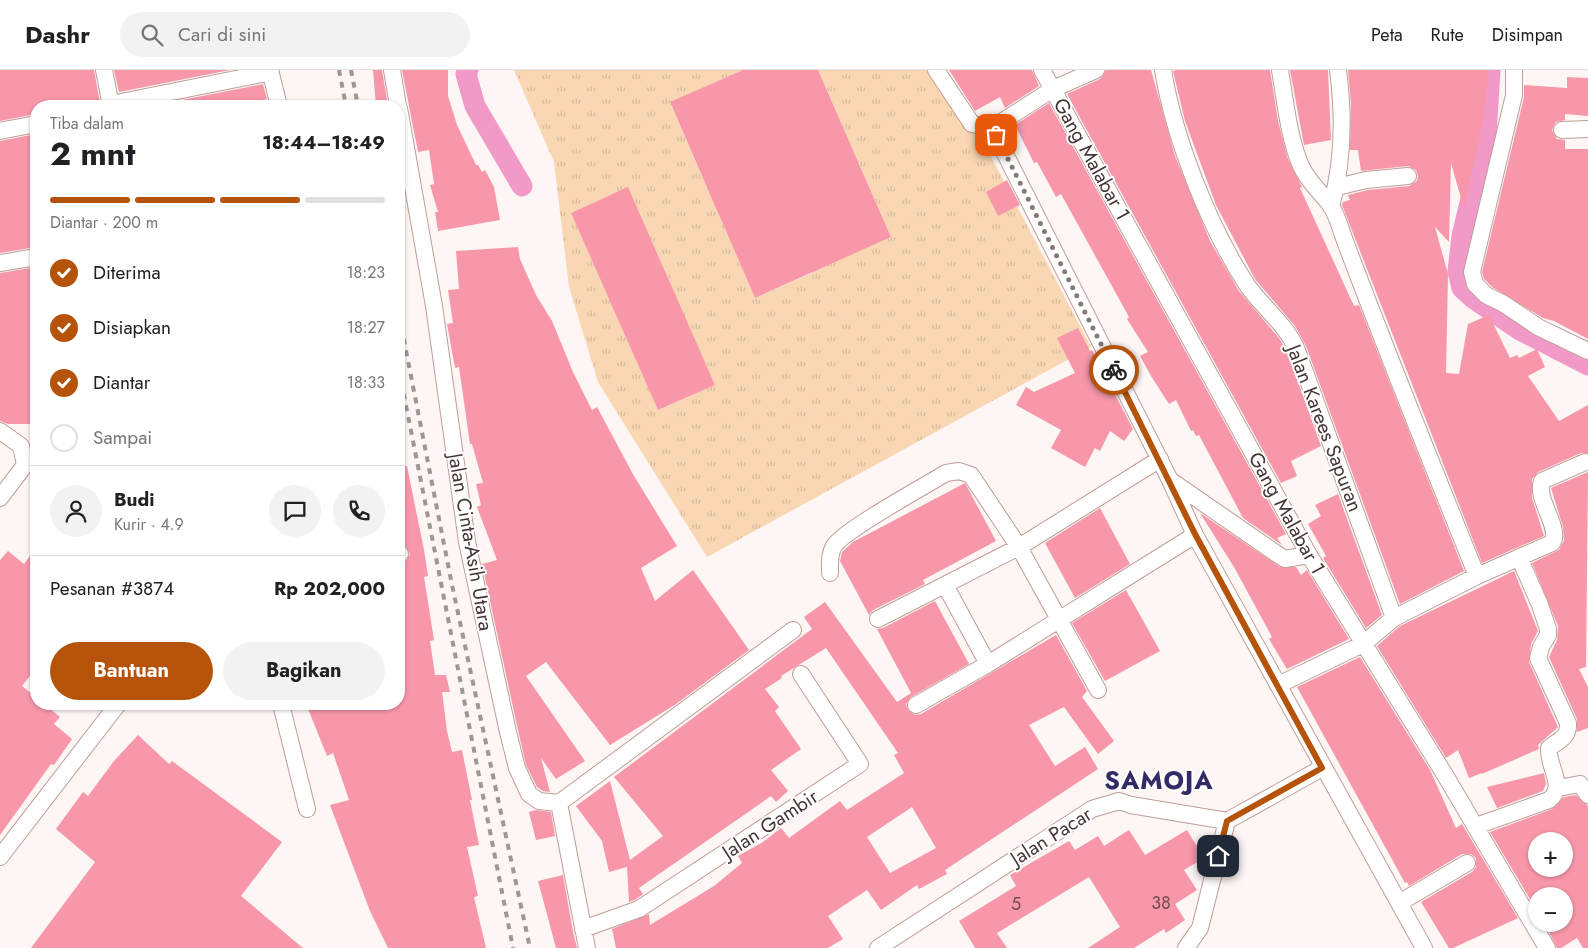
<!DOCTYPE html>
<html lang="id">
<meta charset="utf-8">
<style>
body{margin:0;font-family:Jost,sans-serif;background:#f2f2f2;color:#202124;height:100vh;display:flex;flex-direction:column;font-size:19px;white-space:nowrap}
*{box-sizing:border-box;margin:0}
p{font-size:16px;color:#757577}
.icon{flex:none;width:28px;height:28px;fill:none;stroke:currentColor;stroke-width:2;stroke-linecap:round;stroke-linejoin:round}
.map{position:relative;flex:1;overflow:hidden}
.sheet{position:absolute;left:30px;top:30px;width:375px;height:610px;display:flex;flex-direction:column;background:#fff;border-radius:20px;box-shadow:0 1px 4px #0004}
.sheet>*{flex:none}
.fabs{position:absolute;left:1528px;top:762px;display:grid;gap:10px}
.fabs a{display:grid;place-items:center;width:45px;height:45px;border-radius:50%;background:#fff;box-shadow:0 1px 4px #0004;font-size:25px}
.pin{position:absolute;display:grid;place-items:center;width:42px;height:42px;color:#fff;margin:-21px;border-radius:10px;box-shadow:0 2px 8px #0006}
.courier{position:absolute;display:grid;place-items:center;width:50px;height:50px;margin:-25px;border:4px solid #b45309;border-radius:50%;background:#fff;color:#222;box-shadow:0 1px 6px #0007}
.headline em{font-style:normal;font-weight:700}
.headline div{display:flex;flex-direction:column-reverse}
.headline{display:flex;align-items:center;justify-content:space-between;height:85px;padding:0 20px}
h1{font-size:32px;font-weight:700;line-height:38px}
.bar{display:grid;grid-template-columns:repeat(4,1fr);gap:8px 5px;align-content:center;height:60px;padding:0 20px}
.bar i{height:6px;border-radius:4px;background:#e0e0e0}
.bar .selected{background:#b45309}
.bar p{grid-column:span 4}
.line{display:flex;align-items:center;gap:12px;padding:0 20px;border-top:1px solid #e0e0e0}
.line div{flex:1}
.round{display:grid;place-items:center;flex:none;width:52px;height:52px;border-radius:26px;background:#f2f2f2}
ol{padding:0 20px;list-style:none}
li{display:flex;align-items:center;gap:15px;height:55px}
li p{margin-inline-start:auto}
li .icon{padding:5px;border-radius:50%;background:#b45309;color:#fff;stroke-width:4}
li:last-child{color:#757577}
li i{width:28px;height:28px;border:2px solid #e0e0e0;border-radius:50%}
.cta{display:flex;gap:10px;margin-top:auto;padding:10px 20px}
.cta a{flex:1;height:58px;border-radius:30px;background:#b45309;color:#fff;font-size:20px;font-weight:700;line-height:58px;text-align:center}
.cta a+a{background:#f2f2f2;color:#202124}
header{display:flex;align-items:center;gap:30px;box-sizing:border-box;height:70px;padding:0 25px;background:#fff;border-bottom:1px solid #e0e0e0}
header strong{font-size:24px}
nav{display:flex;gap:28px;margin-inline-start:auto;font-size:18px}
.search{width:350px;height:45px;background:#f2f2f2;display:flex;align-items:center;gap:12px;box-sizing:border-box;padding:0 18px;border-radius:28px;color:#757577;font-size:19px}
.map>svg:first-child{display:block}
.grass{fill:url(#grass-tufts);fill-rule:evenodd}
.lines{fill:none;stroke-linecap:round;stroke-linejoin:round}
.canal{stroke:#f19ac7;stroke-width:21}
.building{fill:#f797a9;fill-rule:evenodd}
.minor-casing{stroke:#c09d97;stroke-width:18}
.minor{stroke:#fff;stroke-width:16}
.rail{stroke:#a09593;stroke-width:4;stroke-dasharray:6 6;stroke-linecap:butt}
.done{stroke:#857977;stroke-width:5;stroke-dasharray:0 9}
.route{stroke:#b45309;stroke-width:6}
.labels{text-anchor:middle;stroke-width:4;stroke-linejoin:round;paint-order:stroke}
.number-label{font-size:18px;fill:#724e51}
.street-label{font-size:20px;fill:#453634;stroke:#fff}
.district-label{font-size:25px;font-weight:bold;letter-spacing:1px;fill:#342a65;stroke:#fff}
</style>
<header>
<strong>Dashr</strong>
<div class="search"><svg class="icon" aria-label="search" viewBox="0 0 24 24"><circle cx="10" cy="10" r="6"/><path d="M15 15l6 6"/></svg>Cari di sini</div>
<nav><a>Peta</a><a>Rute</a><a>Disimpan</a></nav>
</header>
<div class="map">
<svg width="1588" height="878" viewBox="0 0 1588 878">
<defs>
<pattern id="grass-tufts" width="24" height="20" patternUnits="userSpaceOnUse" patternTransform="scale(1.25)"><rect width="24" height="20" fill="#f9d7b3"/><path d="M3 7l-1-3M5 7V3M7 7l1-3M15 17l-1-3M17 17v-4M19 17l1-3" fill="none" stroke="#d7b99b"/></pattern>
</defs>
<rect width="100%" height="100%" fill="#fdf6f4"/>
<path class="grass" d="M514,0H750L789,89L846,64L818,0H939L954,16L1091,277L707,487L598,312L569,217L554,92ZM727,7L710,124L670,33ZM851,75L891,167L834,192ZM772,111L812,203L755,228L715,136ZM628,118L669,210L612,235L571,143ZM674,223L715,315L658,340L618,248Z"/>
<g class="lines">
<path class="canal" d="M468,0L466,4L475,36L522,116
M1490,0L1486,66L1462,166L1458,201L1462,218L1473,228L1520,260L1588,295"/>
</g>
<path class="building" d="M0,0H94L100,33H98L99,36H36V44L0,51Z
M114,0H230L119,22Z
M373,0H382L388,36H376Z
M402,0H448V26L457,55L476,95H478L482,102L485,100L494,117L500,150L438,161L435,142H438L430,115L434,114L429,80L418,82Z
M743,0H818L891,167L755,228L670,32Z
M949,0H1032L1039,16L1005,38L1000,27L975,41Z
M1106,0H1151L1175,86L1210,171L1239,221L1279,268L1288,284L1321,376L1291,391L1297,406L1281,413L1067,24L1100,9Z
M1176,0H1270L1278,51L1288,89L1302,117L1300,118L1354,236L1359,235L1464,501L1400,534L1306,276L1295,256L1255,209L1216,135L1185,51L1173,1Z
M1290,0H1328L1331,70L1304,75Z
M1348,0H1489L1483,51L1464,139L1451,93L1449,172L1435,157L1448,204L1446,303L1459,304L1468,254L1489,245L1510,288L1517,285L1519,288L1537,279L1545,297L1528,306L1559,351L1588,335V383H1581L1538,402L1532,409V428L1544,466L1482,493L1342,135L1343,132L1350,130L1348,125L1368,120L1409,116L1417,111L1418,106L1416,100L1408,96L1361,101L1358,80H1350L1351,34Z
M1567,7L1588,8V46L1565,44V50L1556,52L1552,60L1557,69L1565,70V79H1588V269L1554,251L1543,248L1492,217L1484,209L1482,202L1524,27V15L1567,18Z
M263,14L267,29L264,30L265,36H151Z
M1049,33L1286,464L1277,468L1282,475L1243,448L1199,365L1196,366L1193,360L1191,361L1176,330L1169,334L1151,306L1140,286L1148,282L1127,249L1129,247L1061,124L1056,127L1037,92L1034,93L1015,55Z
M36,64V177L0,183V71Z
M1007,110L1020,135L998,146L986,122Z
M628,117L715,315L658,340L571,143Z
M518,177L520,189L536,225L552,251L573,302L592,340L597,337L634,406L677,476L641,498L655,531L693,500L749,580L676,634L610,675L546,592L526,606L585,691L556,709L541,688L550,722L543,721L537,717L526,695L518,660L482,494L497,490L477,437L481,435L476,414L483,413L472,374H470L459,297L455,298L447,254L453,253L448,220L459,219L456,181Z
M36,197V354H8L0,351V203Z
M1078,258L1090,281L1092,280L1133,359L1124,371L1110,361L1100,381L1095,378L1085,397L1051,378L1061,360L1016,335L1026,317L1034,322L1075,303L1057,268Z
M399,396H407L424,480L428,506L424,507L434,570L430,571L435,605H446L450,622H442L447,661L452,682L462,680L472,730H470L479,775L467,777L478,826L474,827L486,878H388L370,841L330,735L349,730L346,721L333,683L327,686L306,634H399V494L405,492L410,484L405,476L399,474Z
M1588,402L1586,597L1579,599L1588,617V658L1577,662V649L1549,587L1557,570L1558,556L1532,493L1559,480L1564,470L1563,457L1551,418Z
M965,413L996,471L923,510L925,514L873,540L869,545L840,491L842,482L853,472Z
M1338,424L1382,545L1366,558L1323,488L1326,486L1308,454L1321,446L1315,435Z
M1100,438L1130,494L1075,528L1045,473Z
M1200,443L1280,497H1296L1301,505L1307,500L1349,569L1287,599L1269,569L1272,567L1234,497Z
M36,478V598L22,616L36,627V634H44L60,647L54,654L72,669L54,695L51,694L0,765V490L8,481L24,494Z
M1514,501L1538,561L1531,574L1529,592L1558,657L1538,675L1539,679L1482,704V703L1469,708L1458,680L1446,688L1377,576L1400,556Z
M1126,520L1160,581L1105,611L1072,553Z
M935,531L969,594L911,627L906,634L908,640L915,645L921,644L1056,565L1087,621L1082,627L1114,671L1098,684L1064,637L1029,655L1055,696L1085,677L1098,699L945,800L947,804L919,819L917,815L881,840L867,820L828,846L843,869L828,878H616L612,859L649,844L650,855L714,816L742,793L738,786L763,772L781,758L789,768L840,731L847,740L904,703L894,685L898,683L826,578L781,606L782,608L765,619L779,637L775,641L801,679L771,700L788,721L776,732L771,726L639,818L643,824L635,830L629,832L627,797L609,802L602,771L576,736L610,711L630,790L663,766L614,707L812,559L804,547L825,532L897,632L911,623L877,559L883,558ZM912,737L936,778L890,803L867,767Z
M1360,587L1430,700L1456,758L1462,754L1518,848L1453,878H1449L1421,832L1472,802L1476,797V788L1471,784H1462L1409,816L1407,812L1405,813L1297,617Z
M138,665L169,694L172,691L282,772L241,826L303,878H31L95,792L56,759L83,722L88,726L114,691Z
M1544,703L1546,714L1543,721L1497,738L1487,717Z
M1576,725L1588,736V878H1583L1577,868L1561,878H1557L1548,860L1559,854H1564V826H1536V839L1490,762L1552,739L1564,727ZM1536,771H1564V799H1536Z
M536,740L551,742L555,766L536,770L529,742Z
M1129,760L1145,785L1187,760L1204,788L1184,800L1197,820L1175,834L1185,850L1166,863L1164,859L1134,878H1088L1120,857L1089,807L997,863L1007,878H975L959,851L1016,816L1010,805L1069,771L1075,780L1098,766L1104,776Z
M563,805L573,862L577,878H556L538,811Z"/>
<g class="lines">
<defs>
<path id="minor" d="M104,0L111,36
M270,0L279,36
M392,0L398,36
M936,0L972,54L992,58
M1042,0L1309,485L1445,705L1547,878
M1163,0C1174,68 1209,157 1247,215C1263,238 1286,254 1297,280L1394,548
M1280,0C1285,30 1289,69 1301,96C1308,112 1321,122 1331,136C1337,145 1341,160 1345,171C1387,283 1432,395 1477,506
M1514,0V25L1472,202L1475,214L1486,225L1504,234L1538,257L1588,281
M111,34L271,2
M399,38L434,236L467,472L508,662L517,698L529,724L539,731L559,733
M992,58L1170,410L1195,465L1424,878
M992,58L1053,19L1096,0
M1562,60L1588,59
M0,61L36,54
M1337,117L1366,110L1408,106
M1331,137C1343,93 1344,45 1338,0
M0,193L36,187
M0,361L21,376L25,395
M1170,410L1277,484L1285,489L1309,485
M0,428L25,395L36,386
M399,484H400
M830,503C830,493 829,484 834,476C844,460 925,416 946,403L959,401L971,405L1019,477L1098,620
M945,515L988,594L1195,465
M878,549L1019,477L1160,389
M1278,615L1363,574L1394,548L1477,506L1552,473C1562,458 1535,430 1542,411L1585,392
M281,634L307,739
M916,635L988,594
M1558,718L1580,714L1588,725
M559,733L793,560
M559,733L587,878
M1476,756L1549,730C1567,717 1547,696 1549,678C1559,670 1569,668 1568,653L1538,588L1541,577L1548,565V559L1540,535L1519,487
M0,787L118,634
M1399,833L1467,793
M583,859L639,839L860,694L801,604
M878,878L1092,739L1119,731L1131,735L1227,751L1322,698
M1186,878L1200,858L1227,751"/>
</defs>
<use href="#minor" class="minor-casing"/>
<use href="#minor" class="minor"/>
<path class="rail" d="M339,0L346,36
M351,0L358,36
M399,245L452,515L530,878
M399,300L513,878"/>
</g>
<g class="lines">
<path class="done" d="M996,65L1114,300"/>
<path class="route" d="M1114,300L1195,464L1322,698L1227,751L1218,786"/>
</g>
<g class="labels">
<g class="number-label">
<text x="1161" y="839">38</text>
<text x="1016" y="840">5</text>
</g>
<g class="street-label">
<text transform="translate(1092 89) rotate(61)" y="7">Gang Malabar 1</text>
<text transform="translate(1325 358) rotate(69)" y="7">Jalan Karees Sapuran</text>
<text transform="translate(1287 443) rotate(61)" y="7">Gang Malabar 1</text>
<text transform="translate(471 472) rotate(80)" y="7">Jalan Cinta-Asih Utara</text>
<text transform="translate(770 754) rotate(-33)" y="7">Jalan Gambir</text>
<text transform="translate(1051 766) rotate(-32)" y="7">Jalan Pacar</text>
</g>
<g class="district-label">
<text x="1159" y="719">SAMOJA</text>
</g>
</g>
</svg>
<div class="fabs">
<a>+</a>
<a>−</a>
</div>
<div class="pin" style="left:996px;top:65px;background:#ea580c"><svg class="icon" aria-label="bag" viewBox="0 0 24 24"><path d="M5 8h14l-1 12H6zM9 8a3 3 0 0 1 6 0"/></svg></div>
<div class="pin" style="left:1218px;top:786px;background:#1f2937"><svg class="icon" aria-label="home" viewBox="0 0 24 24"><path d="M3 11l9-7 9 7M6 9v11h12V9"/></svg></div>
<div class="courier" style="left:1114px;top:300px"><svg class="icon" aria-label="bike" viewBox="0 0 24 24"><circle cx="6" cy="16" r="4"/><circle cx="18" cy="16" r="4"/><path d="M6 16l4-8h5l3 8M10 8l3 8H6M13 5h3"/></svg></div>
<section class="sheet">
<div class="headline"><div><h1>2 mnt</h1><p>Tiba dalam</p></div><em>18:44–18:49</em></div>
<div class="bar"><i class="selected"></i><i class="selected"></i><i class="selected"></i><i></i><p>Diantar · 200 m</p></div>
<ol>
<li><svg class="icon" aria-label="check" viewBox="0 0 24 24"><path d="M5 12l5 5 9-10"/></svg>Diterima<p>18:23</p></li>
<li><svg class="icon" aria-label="check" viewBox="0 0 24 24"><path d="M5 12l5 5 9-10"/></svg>Disiapkan<p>18:27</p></li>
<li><svg class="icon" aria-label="check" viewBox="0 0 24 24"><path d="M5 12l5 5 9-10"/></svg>Diantar<p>18:33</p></li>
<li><i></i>Sampai</li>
</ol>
<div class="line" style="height:90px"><a class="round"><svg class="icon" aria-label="person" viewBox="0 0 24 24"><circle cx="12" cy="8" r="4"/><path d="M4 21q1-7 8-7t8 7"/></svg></a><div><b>Budi</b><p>Kurir · 4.9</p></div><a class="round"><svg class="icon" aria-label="chat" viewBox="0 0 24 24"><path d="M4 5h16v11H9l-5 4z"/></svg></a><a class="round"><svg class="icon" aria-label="phone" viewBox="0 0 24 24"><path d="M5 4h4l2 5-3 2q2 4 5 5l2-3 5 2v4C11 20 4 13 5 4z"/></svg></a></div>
<div class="line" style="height:65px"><div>Pesanan #3874</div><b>Rp 202,000</b></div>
<div class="cta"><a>Bantuan</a><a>Bagikan</a></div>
</section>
</div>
